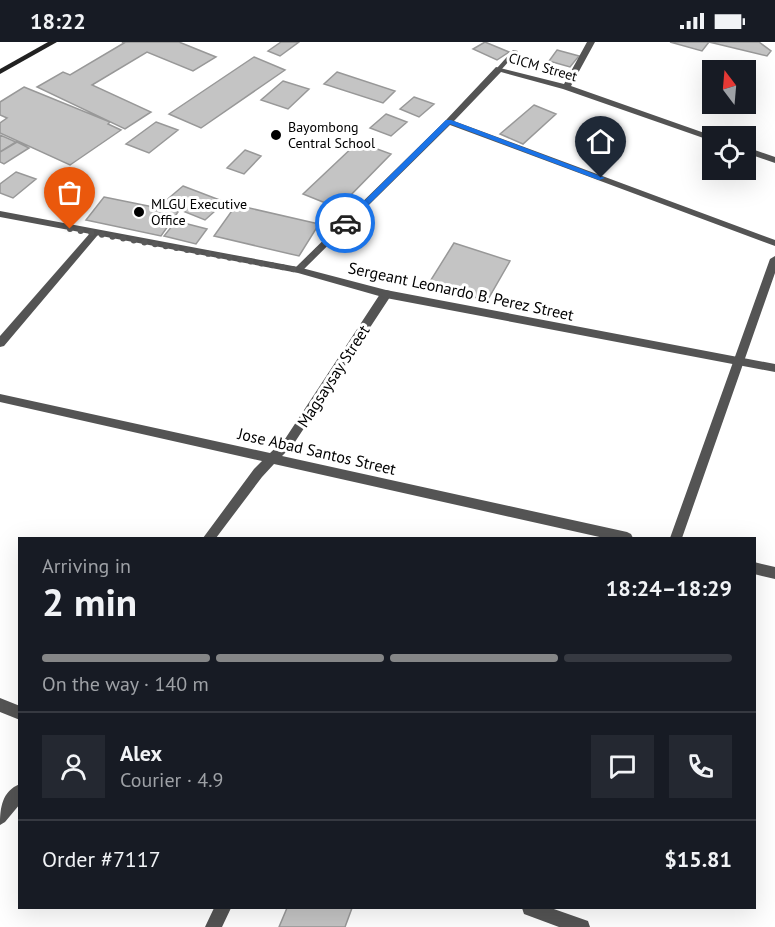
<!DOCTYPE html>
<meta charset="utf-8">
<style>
body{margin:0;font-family:"PT Sans",sans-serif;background:#242831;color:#f1f3f6;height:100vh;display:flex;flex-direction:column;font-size:22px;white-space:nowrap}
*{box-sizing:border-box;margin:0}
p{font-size:20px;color:#9ea1a6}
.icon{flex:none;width:33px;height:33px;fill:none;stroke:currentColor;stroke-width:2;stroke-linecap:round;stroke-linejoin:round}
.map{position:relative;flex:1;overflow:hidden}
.sheet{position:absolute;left:18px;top:495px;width:738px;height:372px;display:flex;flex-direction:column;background:#171b24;border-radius:0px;box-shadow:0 6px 24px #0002}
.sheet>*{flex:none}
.needle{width:39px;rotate:344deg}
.controls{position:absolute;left:702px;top:18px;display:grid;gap:12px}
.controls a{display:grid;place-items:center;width:54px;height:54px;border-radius:0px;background:#171b24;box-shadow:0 6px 24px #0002;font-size:30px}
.pin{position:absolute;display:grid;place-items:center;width:51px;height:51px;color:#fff;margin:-62px -26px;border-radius:50% 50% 50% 0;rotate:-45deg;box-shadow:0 0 6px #0007}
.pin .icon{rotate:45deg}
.courier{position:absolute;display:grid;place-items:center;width:60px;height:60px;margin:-30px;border:4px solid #1a73e8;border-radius:50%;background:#fff;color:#222;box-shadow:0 2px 8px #0007}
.summary em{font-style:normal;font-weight:700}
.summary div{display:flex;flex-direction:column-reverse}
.summary{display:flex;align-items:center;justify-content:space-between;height:102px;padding:0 24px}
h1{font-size:39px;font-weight:700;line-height:45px}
.bar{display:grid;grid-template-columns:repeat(4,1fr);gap:9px 6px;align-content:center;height:72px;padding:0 24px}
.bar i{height:8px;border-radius:4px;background:#363941}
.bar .active{background:#858687}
.bar p{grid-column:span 4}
.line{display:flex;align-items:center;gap:15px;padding:0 24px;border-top:2px solid #363941}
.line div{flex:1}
.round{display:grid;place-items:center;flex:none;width:63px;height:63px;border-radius:0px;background:#242831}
.status{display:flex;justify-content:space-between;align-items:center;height:42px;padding:0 30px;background:#171b24;direction:ltr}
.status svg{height:16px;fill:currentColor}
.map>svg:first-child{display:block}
.building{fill:#c4c4c4;stroke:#989898;stroke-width:1.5}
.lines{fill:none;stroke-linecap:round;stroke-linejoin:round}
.service{fill:#545454;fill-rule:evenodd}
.minor{fill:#545454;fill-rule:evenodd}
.tertiary{fill:#545454;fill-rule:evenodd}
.secondary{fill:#212121;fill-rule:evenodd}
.route{fill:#1a73e8}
.done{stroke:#595959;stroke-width:6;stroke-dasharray:0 10.8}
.poi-dot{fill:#000;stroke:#fff;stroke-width:2}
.labels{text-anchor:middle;stroke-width:6;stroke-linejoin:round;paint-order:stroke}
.far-street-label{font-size:14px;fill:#000;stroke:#fff}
.far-poi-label{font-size:14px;fill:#000;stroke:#fff;text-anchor:start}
.street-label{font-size:16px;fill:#000;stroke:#fff}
</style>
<div class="status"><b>18:22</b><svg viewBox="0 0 49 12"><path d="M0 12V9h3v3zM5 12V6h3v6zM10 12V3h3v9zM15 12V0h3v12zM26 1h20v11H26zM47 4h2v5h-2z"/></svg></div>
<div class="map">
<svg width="775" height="885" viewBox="0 0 775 885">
<rect width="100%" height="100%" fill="#fff"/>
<path class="building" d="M122,0H179L216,15L193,29L147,10L92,43L151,70L125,87L37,45L63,30L70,33L124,1Z
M281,0H299L280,14L268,9Z
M485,0L509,10L497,18L473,7Z
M670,0H709L702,9Z
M709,0H759L771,9L767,14Z
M557,8L579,14L570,25L549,19Z
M254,15L285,28L201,86L169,72Z
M337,30L395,49L383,61L324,42Z
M283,39L309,47L288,67L261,58Z
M24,45L110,80L108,82L121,88L70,123L0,91V81L7,76L0,73V60Z
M414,55L434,62L419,75L400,67Z
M534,63L556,72L523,102L500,92Z
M386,72L407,80L391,94L370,86Z
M156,80L178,88L149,111L126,102Z
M0,93L16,100L0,110Z
M17,100L29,106L4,122L0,120V110Z
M358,100L391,112L338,166L303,152Z
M245,108L261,114L244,132L227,126Z
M16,130L36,137L13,156L0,151V142Z
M183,144L225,160L205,178L163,161Z
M104,155L178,170L161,194L86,178Z
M236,163L319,182L299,214L214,194Z
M176,179L207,187L196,202L164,194Z
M454,201L510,219L487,259L429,241Z
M287,866H352L345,885H279Z"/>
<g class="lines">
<path class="service" d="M513,8L518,9L501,28H497V26Z"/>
<path class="minor" d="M587,0H595L571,44L713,94L712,99L563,47L501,30L454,79L775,198V204L450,83L301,230H295V226L446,78L496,25L564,42Z
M746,105L775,115V121L746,111Z
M94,189L99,192L97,194L4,304L0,305V294L91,190Z
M775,214V231L682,496H670L770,217Z
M386,248L390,249V255L293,403L282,414L627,490L631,492L633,496H604L274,422L262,435L216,496H203L254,427L262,419L0,360V352L270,411L285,397L382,249Z
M754,520L775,525V537L754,532Z
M20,742V762L5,780L0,783C0,766 2,749 20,742Z
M214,866H231L222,885H205Z"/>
<path class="tertiary" d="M0,169L298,225L386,248L775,322V330L386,256L298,231L0,175Z
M0,656L20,664V678L0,670Z
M522,866H551L588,879L590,885H559L524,872Z"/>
<path class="secondary" d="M48,0H57L0,32V27Z"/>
</g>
<path class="route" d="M446,78H451L605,136L599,138L450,82L348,183H343V180Z"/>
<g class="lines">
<path class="done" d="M70,187L298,228L345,181"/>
</g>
<g class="poi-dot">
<circle cx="276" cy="93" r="6"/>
<circle cx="139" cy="170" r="6"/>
</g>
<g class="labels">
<g class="far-street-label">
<text transform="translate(543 25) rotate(16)" y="5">CICM Street</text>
</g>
<g class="far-poi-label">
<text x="288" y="90">Bayombong<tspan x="288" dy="16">Central School</tspan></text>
<text x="151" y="167">MLGU Executive<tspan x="151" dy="16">Office</tspan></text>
</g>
<g class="street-label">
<text transform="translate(461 249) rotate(12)" y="6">Sergeant Leonardo B. Perez Street</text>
<text transform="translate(333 334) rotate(-57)" y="6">Magsaysay Street</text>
<text transform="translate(317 409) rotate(13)" y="6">Jose Abad Santos Street</text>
</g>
</g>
</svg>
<div class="controls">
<a><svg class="needle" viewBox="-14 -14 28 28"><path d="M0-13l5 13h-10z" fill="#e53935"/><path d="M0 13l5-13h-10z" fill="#9ea1a6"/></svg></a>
<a><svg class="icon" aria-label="locate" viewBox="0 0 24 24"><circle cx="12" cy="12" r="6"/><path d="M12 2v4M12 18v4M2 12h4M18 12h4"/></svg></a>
</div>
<div class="pin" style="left:70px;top:187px;background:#ea580c"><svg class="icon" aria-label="bag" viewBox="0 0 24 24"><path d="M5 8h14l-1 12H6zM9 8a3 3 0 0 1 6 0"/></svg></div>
<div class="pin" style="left:601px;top:136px;background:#1f2937"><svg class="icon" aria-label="home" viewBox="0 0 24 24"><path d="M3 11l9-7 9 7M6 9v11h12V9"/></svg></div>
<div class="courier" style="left:345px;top:181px"><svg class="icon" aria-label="car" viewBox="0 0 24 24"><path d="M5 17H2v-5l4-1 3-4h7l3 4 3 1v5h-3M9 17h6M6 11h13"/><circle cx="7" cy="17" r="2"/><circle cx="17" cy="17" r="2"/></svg></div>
<section class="sheet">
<div class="summary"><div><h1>2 min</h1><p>Arriving in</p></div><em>18:24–18:29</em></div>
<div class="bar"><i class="active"></i><i class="active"></i><i class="active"></i><i></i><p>On the way · 140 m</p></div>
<div class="line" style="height:108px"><a class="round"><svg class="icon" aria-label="person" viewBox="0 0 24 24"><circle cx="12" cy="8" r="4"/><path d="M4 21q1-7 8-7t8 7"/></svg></a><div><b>Alex</b><p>Courier · 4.9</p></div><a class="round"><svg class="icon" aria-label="chat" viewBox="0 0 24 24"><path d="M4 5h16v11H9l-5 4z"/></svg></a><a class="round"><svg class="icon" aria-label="phone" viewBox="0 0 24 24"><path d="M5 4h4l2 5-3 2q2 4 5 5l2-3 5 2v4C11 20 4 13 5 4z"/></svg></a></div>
<div class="line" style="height:78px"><div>Order #7117</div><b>$15.81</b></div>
</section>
</div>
